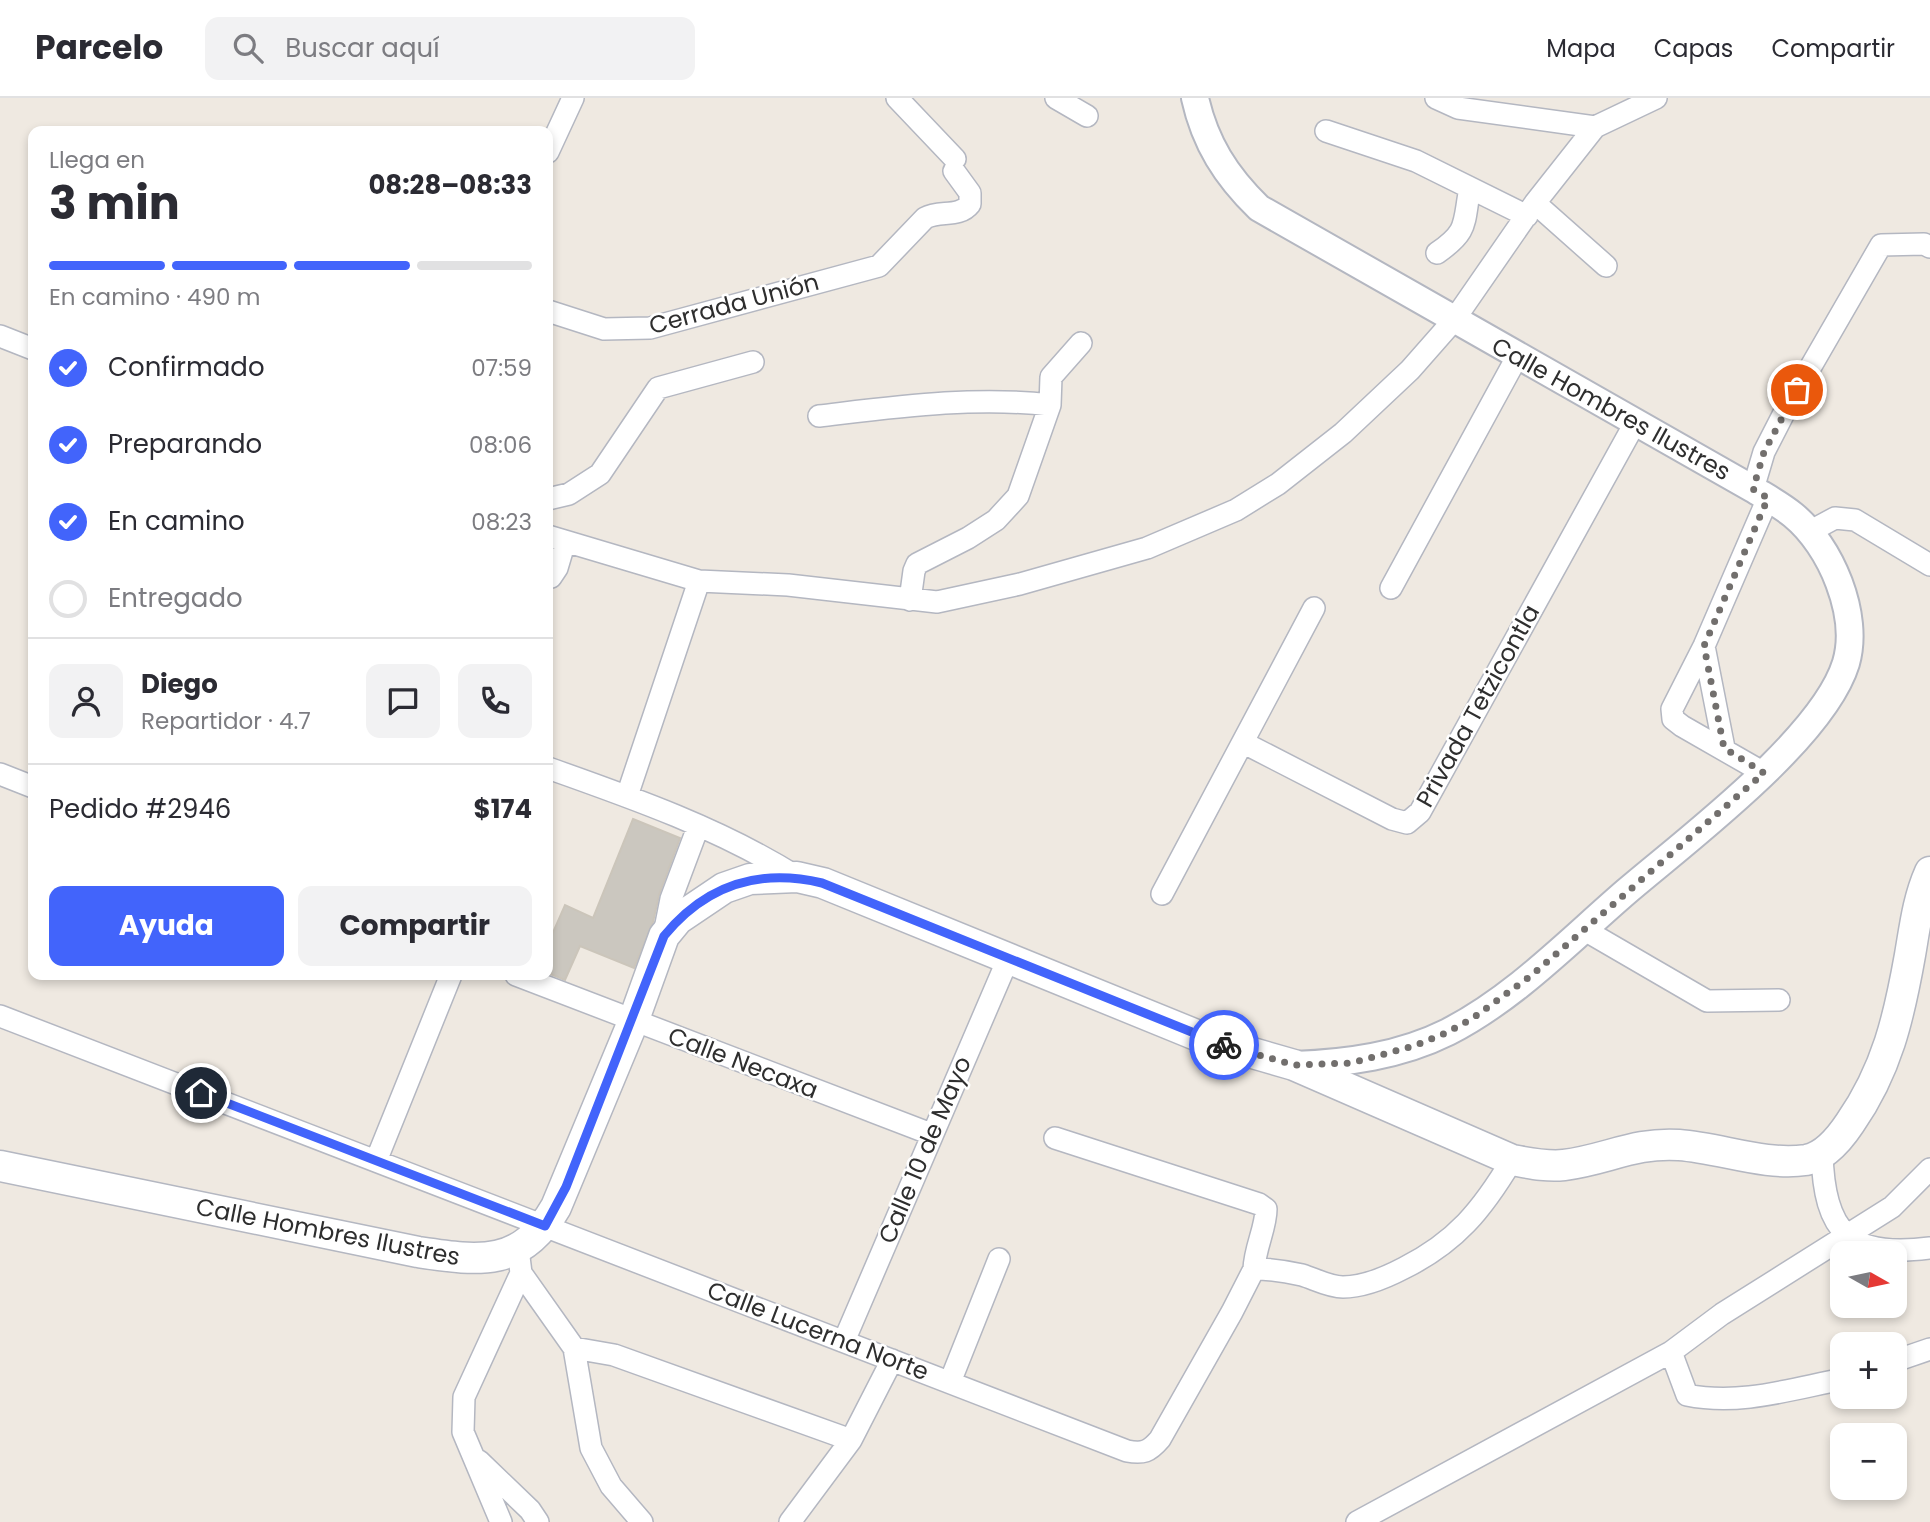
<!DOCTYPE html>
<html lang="es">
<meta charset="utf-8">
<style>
body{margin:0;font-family:Poppins,sans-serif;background:#f2f2f3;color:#2b2b33;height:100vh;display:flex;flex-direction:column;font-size:26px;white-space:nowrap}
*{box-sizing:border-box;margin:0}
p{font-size:23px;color:#7c7c81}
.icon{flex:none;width:38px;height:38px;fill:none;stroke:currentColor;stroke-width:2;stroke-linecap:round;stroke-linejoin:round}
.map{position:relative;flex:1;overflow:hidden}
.details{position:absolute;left:28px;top:28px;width:525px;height:854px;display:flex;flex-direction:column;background:#fff;border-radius:14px;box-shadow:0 4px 10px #0003}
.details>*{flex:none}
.needle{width:46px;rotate:99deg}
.fabs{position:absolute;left:1830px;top:1143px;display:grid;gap:14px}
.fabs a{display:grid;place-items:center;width:77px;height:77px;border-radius:14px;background:#fff;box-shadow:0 4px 10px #0003;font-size:35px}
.pin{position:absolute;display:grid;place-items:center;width:60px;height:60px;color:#fff;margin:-30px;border:4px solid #fff;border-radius:50%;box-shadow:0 2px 7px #0007}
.courier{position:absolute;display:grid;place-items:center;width:70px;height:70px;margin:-35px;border:5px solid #4264fb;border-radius:50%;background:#fff;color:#222;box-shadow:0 2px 9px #0007}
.head em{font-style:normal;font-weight:700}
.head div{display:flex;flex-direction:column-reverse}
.head{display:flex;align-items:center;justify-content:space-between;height:119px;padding:0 21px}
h1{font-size:46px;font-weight:700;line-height:52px}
.bar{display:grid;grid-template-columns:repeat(4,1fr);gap:10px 7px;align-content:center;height:84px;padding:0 21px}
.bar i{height:9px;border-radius:5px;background:#e1e1e2}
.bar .on{background:#4264fb}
.bar p{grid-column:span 4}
.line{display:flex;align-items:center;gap:18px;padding:0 21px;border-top:2px solid #e1e1e2}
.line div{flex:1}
.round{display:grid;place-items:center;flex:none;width:74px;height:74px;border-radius:14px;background:#f2f2f3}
ol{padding:0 21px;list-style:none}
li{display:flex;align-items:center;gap:21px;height:77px}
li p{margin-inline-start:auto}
li .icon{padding:7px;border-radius:50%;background:#4264fb;color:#fff;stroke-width:4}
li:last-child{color:#7c7c81}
li i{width:38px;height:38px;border:4px solid #e1e1e2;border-radius:50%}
.primary-button{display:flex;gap:14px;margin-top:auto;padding:14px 21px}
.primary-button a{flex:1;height:80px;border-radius:14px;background:#4264fb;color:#fff;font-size:28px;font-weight:700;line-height:80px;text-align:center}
.primary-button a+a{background:#f2f2f3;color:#2b2b33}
header{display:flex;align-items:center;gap:42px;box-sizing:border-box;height:98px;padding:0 35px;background:#fff;border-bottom:2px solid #e1e1e2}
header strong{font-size:33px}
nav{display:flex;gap:38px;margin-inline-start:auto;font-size:24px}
.search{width:490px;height:63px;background:#f2f2f3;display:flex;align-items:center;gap:18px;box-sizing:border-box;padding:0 24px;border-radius:14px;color:#7c7c81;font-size:26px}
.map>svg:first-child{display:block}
.building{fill:#cbc7bf;stroke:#cbc5ba;stroke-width:2}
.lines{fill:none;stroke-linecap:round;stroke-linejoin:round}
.minor-casing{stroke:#b4b7c1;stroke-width:24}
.tertiary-casing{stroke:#b4b7c1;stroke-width:30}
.secondary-casing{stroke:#b4b7c1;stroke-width:33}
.minor{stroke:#fff;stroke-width:21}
.tertiary{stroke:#fff;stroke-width:26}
.secondary{stroke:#fff;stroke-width:30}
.done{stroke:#726f6d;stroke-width:7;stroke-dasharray:0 12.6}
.route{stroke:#4264fb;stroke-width:9}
.labels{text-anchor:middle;stroke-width:5;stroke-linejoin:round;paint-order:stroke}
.street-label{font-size:24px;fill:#2e2e2e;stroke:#fff}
</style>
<header>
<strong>Parcelo</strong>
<div class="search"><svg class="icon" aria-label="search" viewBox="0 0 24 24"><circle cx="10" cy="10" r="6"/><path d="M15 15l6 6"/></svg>Buscar aquí</div>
<nav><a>Mapa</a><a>Capas</a><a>Compartir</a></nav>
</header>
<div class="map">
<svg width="1930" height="1424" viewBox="0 0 1930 1424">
<rect width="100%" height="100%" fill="#efe9e1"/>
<path class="building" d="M633,721L680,740L659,797L653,824L634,870L580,848L565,882L548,875V846L565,807L593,820Z"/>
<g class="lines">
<defs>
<path id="minor" d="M897,0L955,61
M1056,0L1087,18
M1436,0L1458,10L1595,29
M1326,33L1416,63L1527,118
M548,54L573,0
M1535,105L1606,168
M1437,155C1469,133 1463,126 1470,90
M548,213L604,231L650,230L879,168L925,120C940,112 959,120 970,106V95L954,73
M0,238L33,251
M819,318C896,309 974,298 1050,307
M1753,391L1764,354L1784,315L1881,147L1924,146L1930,149
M548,401L569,396L600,376L658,290L753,264
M1809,434L1835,420L1855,422L1930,467
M548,438L699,483L788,487L937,504L1020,486L1147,450L1236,412L1278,386L1343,335L1410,272L1454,222L1535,105L1595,29L1656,0
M548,479H551L557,470L565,443
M1391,490L1517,259
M910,502L914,473L917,466L968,440L996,422L1018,398L1050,307L1051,279L1081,245
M1704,548L1724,650
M1244,645L1392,721L1407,725L1420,714L1635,325
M548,670C633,700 721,731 797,779
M1764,675L1682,628L1673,621L1672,611L1704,548L1768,400
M0,676L33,689
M627,698L699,483
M1162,796L1314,510
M1583,831L1707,903L1779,902
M664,836L671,801L698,729
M516,877L931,1036
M0,918L1127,1353C1143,1356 1149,1354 1160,1341L1232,1214L1254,1171C1271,1171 1285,1173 1302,1177C1315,1181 1329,1189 1343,1189C1364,1189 1385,1180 1404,1170C1456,1144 1482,1112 1512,1062
M1055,1040L1259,1106L1266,1111C1266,1130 1255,1149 1254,1171
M1822,1055C1824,1136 1850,1160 1930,1150
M376,1063L451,877
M518,1151L521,1175L574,1250L614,1257L851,1342
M844,1243L1008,861
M574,1250L591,1350L611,1388L642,1424
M1671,1254L1687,1297C1740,1308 1791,1291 1843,1281
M1895,1263L1930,1251
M950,1284L999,1161
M479,1363L530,1412L538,1424
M501,1424L463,1334L464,1299L521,1175
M790,1424L851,1342L892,1262
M1357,1424L1671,1254L1722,1216L1892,1109L1930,1071"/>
<path id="tertiary" d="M1195,0C1205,45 1226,78 1259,110L1753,391C1766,399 1781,407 1793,417C1831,448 1860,517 1846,565C1823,640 1688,741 1627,793C1570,842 1516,899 1448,934C1400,958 1347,965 1294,967"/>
<path id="secondary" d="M0,1068L418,1154C479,1163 521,1170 556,1109L633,924L664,838L678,821L724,790L750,781L797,779L823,785L1211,943L1294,967L1512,1062C1529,1065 1546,1069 1564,1067C1606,1062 1634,1044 1679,1047C1721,1050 1764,1068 1806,1062C1824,1059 1840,1040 1850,1025C1887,972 1899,919 1910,857C1915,828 1918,801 1930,774"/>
</defs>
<use href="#minor" class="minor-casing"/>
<use href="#tertiary" class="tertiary-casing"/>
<use href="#secondary" class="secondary-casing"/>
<use href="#minor" class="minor"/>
<use href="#tertiary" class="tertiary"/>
<use href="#secondary" class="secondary"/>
</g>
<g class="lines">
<path class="done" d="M1224,947L1294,967L1351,965L1414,948L1446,935L1473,920L1532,877L1764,675L1724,650L1704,548L1768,400L1753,391L1764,354L1797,292"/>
<path class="route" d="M201,995L545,1128L566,1089L664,838C706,787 759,770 822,785L1224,947"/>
</g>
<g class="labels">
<g class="street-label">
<text transform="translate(734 206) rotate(-15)" y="8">Cerrada Unión</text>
<text transform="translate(1611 311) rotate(29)" y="8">Calle Hombres Ilustres</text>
<text transform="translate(1478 608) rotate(-61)" y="8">Privada Tetzicontla</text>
<text transform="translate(743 965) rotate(21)" y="8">Calle Necaxa</text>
<text transform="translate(925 1052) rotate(-67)" y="8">Calle 10 de Mayo</text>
<text transform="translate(328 1134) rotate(11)" y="8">Calle Hombres Ilustres</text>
<text transform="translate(818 1233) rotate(21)" y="8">Calle Lucerna Norte</text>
</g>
</g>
</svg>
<div class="fabs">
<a><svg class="needle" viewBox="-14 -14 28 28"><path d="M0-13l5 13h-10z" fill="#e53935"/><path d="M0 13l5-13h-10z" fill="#7c7c81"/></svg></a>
<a>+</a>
<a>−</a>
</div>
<div class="pin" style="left:1797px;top:292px;background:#ea580c"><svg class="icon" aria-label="bag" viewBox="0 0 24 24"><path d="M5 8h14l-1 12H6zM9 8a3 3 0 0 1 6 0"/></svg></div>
<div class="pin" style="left:201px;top:995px;background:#1f2937"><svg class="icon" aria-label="home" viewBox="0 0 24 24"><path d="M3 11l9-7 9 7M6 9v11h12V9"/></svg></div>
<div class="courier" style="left:1224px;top:947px"><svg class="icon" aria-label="bike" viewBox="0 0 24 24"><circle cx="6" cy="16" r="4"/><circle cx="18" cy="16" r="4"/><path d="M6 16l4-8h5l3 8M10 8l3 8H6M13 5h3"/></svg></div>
<section class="details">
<div class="head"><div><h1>3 min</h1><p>Llega en</p></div><em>08:28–08:33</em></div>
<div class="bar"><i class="on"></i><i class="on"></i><i class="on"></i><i></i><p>En camino · 490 m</p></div>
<ol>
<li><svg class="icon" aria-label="check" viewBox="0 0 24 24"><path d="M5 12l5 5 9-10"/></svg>Confirmado<p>07:59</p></li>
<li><svg class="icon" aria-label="check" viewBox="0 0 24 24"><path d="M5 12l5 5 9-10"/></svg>Preparando<p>08:06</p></li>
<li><svg class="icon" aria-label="check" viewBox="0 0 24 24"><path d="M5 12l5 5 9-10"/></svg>En camino<p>08:23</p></li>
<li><i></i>Entregado</li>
</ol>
<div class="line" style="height:126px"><a class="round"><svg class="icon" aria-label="person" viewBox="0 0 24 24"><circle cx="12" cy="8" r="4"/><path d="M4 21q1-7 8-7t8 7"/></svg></a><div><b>Diego</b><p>Repartidor · 4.7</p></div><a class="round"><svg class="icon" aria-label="chat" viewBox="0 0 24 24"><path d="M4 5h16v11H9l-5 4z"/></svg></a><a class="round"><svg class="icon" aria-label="phone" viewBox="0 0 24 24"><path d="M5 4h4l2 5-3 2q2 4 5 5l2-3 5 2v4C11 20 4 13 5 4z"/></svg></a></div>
<div class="line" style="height:91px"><div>Pedido #2946</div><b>$174</b></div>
<div class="primary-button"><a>Ayuda</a><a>Compartir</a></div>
</section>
</div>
